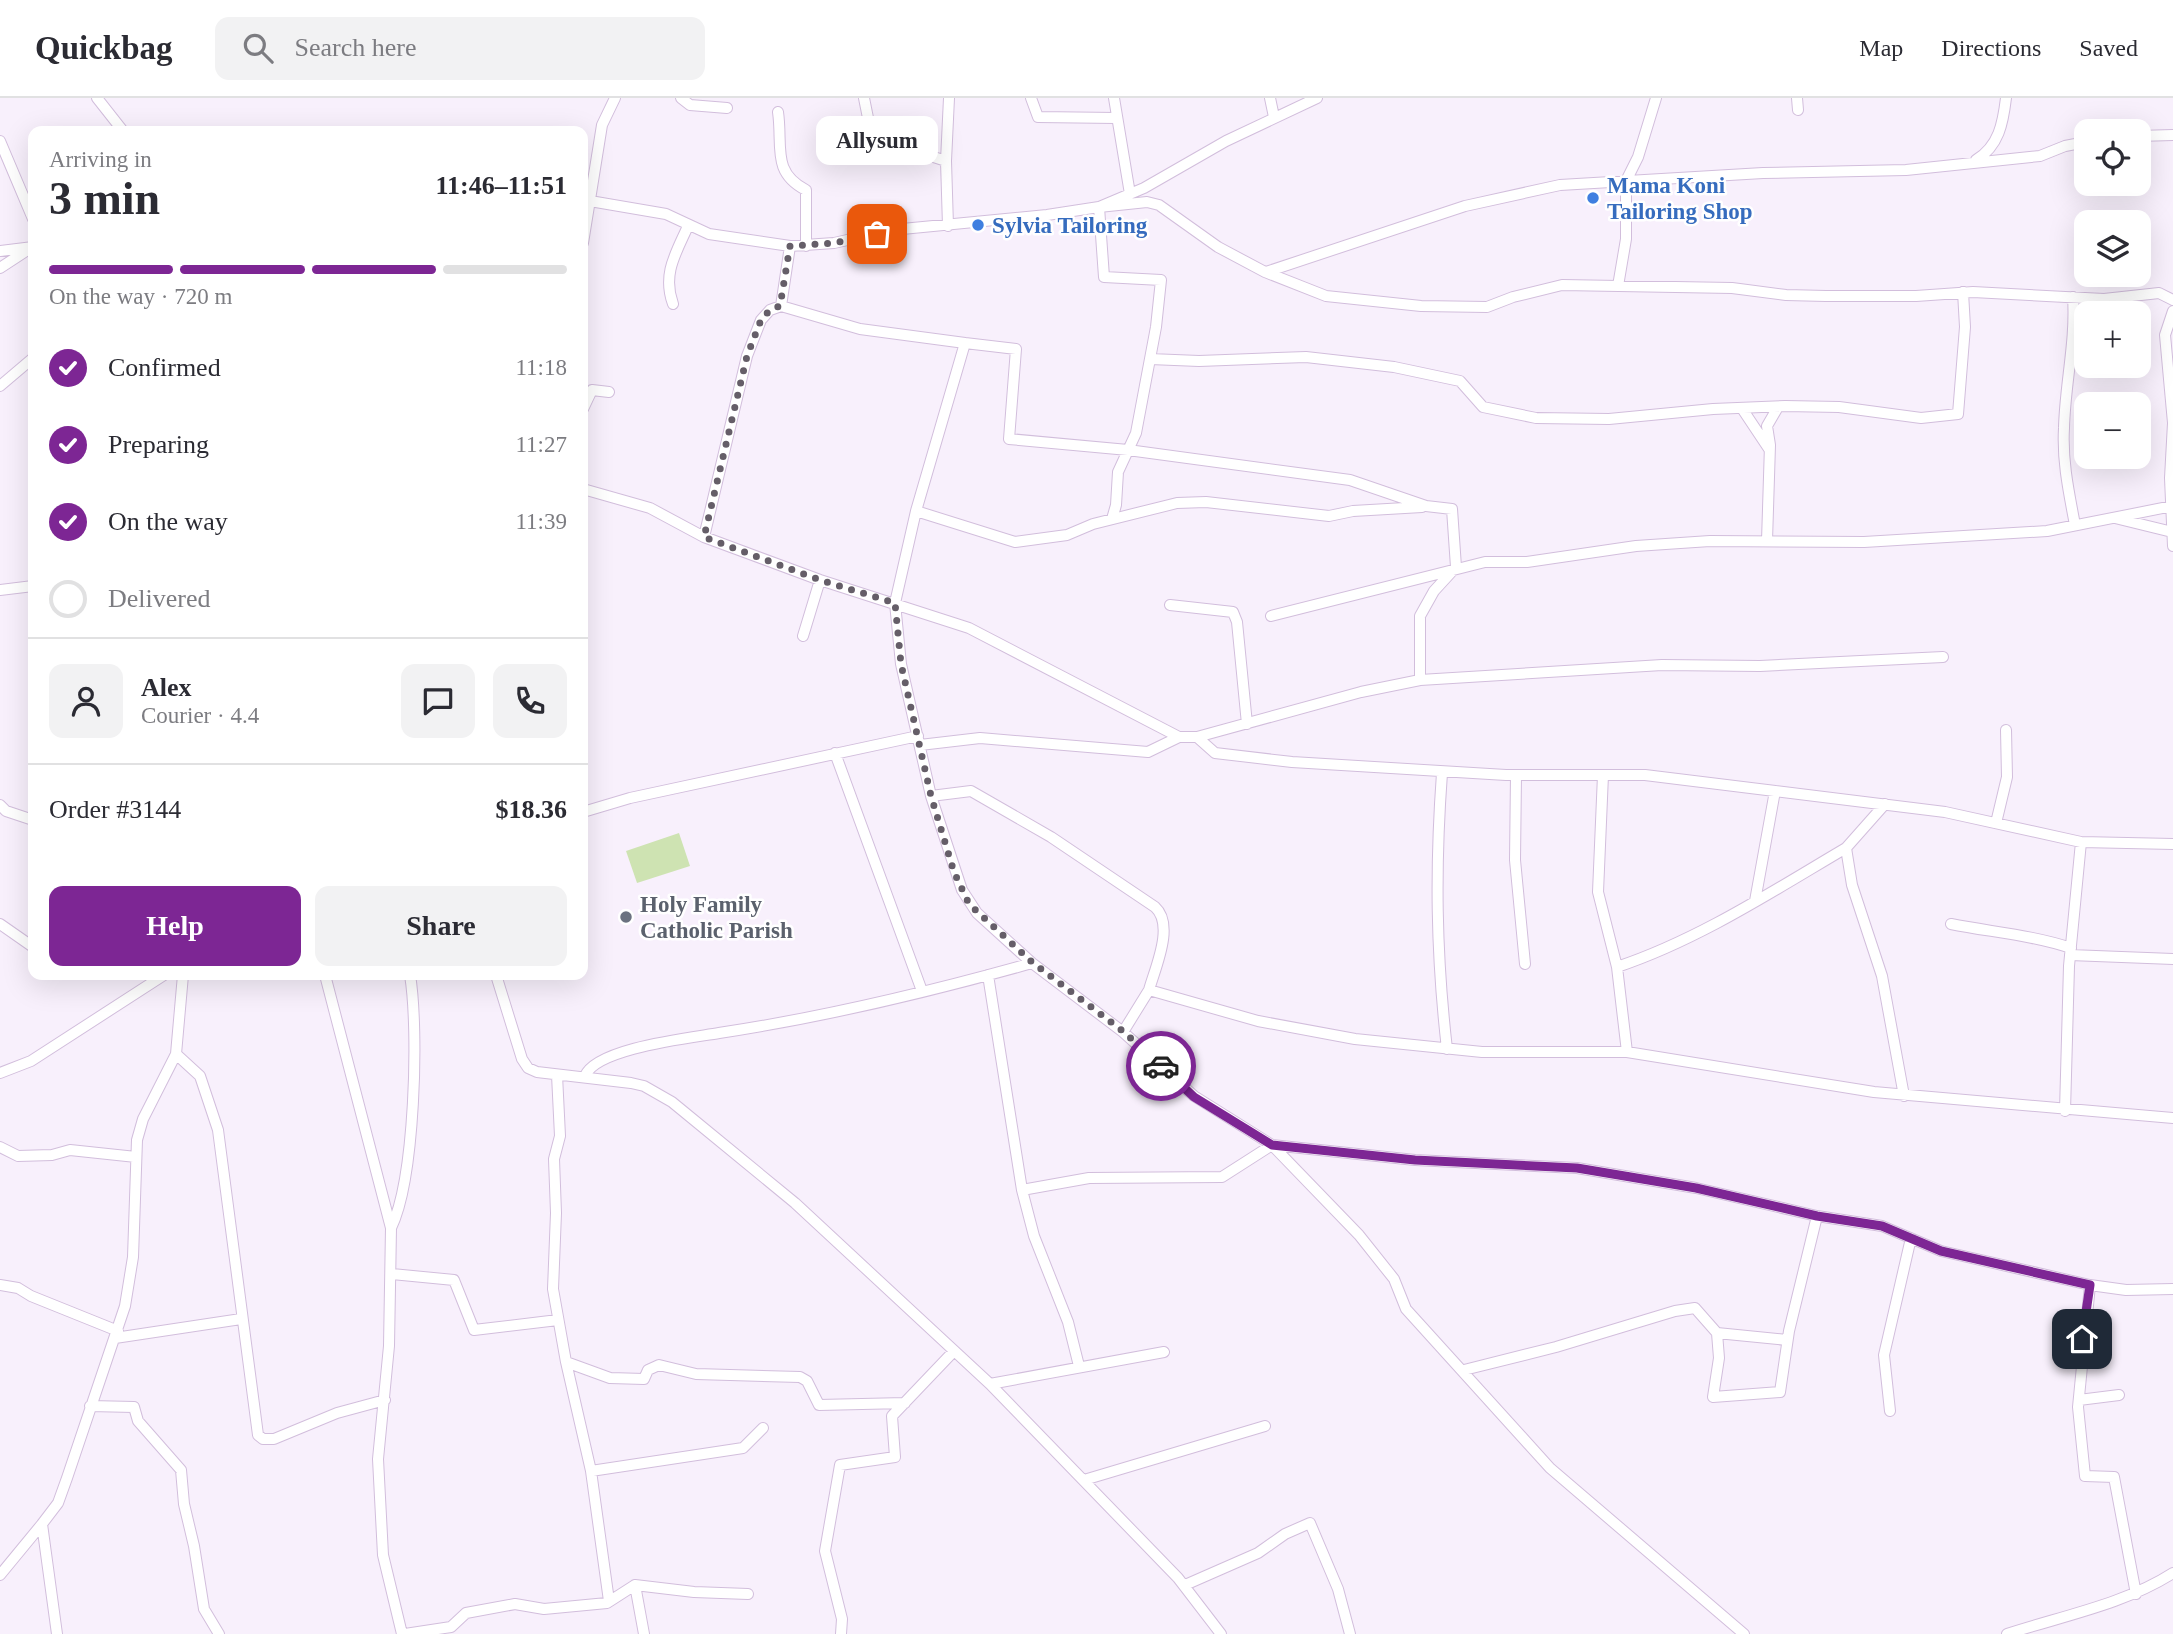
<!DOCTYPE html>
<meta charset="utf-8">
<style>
body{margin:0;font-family:"Times New Roman",serif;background:#f2f2f3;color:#2b2b33;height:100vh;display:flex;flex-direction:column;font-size:26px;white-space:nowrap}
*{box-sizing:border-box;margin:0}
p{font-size:23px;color:#7c7c81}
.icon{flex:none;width:38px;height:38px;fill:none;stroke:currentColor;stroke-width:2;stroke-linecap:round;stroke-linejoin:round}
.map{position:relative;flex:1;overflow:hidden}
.drawer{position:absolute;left:28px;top:28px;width:560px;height:854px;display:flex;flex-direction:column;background:#fff;border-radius:14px;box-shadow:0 7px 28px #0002}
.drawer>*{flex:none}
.buttons{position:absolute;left:2074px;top:21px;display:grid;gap:14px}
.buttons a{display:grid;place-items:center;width:77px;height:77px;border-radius:14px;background:#fff;box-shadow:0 7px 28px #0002;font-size:35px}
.pin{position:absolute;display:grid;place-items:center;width:60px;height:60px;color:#fff;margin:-30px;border-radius:14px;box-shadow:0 4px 10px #0006}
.courier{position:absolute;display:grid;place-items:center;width:70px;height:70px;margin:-35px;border:5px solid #7d2694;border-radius:50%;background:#fff;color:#222;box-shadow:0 2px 9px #0007}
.bubble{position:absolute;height:49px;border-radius:14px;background:#fff;box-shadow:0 7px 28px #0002;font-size:23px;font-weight:800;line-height:49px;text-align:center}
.overview em{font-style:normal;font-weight:800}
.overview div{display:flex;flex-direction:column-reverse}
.overview{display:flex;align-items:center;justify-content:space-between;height:119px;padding:0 21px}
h1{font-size:46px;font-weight:800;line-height:52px}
.bar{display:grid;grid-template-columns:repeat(4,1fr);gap:10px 7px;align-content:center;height:84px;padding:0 21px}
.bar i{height:9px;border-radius:5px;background:#e1e1e2}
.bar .on{background:#7d2694}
.bar p{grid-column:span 4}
.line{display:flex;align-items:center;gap:18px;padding:0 21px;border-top:2px solid #e1e1e2}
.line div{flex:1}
.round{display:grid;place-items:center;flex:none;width:74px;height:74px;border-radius:14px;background:#f2f2f3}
ol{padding:0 21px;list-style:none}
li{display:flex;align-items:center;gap:21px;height:77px}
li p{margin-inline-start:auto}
li .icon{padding:7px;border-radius:50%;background:#7d2694;color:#fff;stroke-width:4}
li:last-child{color:#7c7c81}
li i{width:38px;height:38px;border:4px solid #e1e1e2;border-radius:50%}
.cta{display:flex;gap:14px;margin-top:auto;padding:14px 21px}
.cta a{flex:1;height:80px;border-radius:14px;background:#7d2694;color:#fff;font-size:28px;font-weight:800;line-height:80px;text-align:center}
.cta a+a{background:#f2f2f3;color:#2b2b33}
header{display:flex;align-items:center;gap:42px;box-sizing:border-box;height:98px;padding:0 35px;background:#fff;border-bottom:2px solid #e1e1e2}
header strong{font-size:33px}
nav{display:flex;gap:38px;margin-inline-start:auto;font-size:24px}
.search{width:490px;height:63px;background:#f2f2f3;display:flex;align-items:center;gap:18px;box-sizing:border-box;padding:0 24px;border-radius:14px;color:#7c7c81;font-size:26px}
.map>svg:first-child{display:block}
.green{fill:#cee3b2}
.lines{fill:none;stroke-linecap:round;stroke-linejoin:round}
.minor-casing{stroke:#d2bedc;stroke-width:12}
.minor{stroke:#fff;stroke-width:10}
.done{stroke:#655e68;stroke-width:7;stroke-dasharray:0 12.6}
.route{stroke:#7d2694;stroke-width:9}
.shop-dot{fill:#3f7fe0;stroke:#fff;stroke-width:2.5}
.worship-dot{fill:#6b7280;stroke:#fff;stroke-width:2.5}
.labels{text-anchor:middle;stroke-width:5;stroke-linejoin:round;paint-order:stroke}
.shop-label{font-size:23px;font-weight:bold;fill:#366cbe;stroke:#fff;text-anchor:start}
.worship-label{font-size:23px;font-weight:bold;fill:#5b616d;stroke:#fff;text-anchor:start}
</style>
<header>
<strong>Quickbag</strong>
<div class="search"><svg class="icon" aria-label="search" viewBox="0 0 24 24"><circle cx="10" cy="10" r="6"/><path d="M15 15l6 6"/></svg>Search here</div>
<nav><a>Map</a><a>Directions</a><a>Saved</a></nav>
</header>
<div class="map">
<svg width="2173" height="1536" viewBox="0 0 2173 1536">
<rect width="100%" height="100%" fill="#f8f0fc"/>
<path class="green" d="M679,735L690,768L637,785L626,753Z"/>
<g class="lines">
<defs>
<path id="minor" d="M97,0L123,33
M681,0L690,7L727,10
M864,0L870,30L881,42L946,63
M1031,0L1038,19L1116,20
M1114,0L1130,96
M1270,0L1274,19
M1797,0L1798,12
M778,14C783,48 771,74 806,92V148
M2138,38L2173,37
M0,43L33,121
M1976,62C1999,48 2003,25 2006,0
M590,103L666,116L709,136L790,148
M948,128L946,63L949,0
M583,145L602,27L615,0
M0,153L33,149
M0,170L26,153
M1266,174L1465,108L1560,87L1763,75L1906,72L2040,58L2065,48L2086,44
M1618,188L1626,141V83L1638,59L1656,0
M2073,199C2076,243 2065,286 2064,330C2062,363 2069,395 2075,427
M673,206C662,176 676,155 688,128
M781,208L860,231L965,245L916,413L895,505L901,566L931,698L962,792L977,815L1032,865L1123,934L1194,998L1272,1047L1359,1137L1394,1181L1406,1211L1550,1370L1744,1536
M2173,213L2165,237L2173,325L2170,380L2173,448
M965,245L1016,251L1009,341L1128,352L1350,382L1426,408L1452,411L1456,469L1434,493L1420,518V582
M1150,261L1199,263L1306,259L1394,269L1460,283L1483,309L1536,320L1609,321L1713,311L1785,308L1839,309L1921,320L1958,316L1965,229L1963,194
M0,288L33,260
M583,311L592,292L609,294
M1743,312L1769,351
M583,391L650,410L704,439L820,482L969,530L1179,639H1197L1361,594L1420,582L1662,567L1760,568L1943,559
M916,413L1015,444L1067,437L1093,426L1177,405L1206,404L1329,418L1353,413L1422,409
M2115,420L2172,434
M1112,421L1116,407L1118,374L1136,335L1156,229L1161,182L1104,179L1099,109L1147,104L1159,107L1218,149L1265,174L1326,198L1421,208L1487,209L1513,199L1562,187L1732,190L1786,197L1826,198H1916L1973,194L2104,201L2159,195L2173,202
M704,439L747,258L761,222L770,212L781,208L790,148L834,145L892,132L1047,117L1099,109L1144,90L1226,43L1317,0
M1767,443L1770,347L1767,328L1778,309
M0,492L33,488
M1170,507L1233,514L1237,524L1247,626
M1271,518L1485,464H1527L1636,448L1710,443L1864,444L2047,433L2173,408
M803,538L820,482
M1197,639L1215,655L1292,664L1506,677H1645L1945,714L2081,744L2173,746
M920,647L980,640L1148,654L1179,639
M835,655L922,893
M1442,675C1435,771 1436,855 1447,951
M1516,677L1515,762L1525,866
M1603,677L1598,794L1617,869L1627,954
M931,698L971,693L1051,739L1155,809C1175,827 1155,870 1149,892
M1885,706L1846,750L1852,787L1882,878L1904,998
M0,707L6,713L33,722
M583,714L630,700L918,638
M1996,725L2007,679L2006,632
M1755,803L1775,693
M0,826L33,849
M1951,826C1991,834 2032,837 2071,850
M2070,857L2173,861
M1617,869C1698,842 1773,793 1846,750
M325,877L391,1130L389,1248L378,1361L383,1457L402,1536
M496,877L522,961L528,970L537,974L631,985L644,988L672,1004L795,1105L990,1286L1178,1480L1221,1536
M988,877L1022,1092L1034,1138L1068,1224L1079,1268
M1123,934L1149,892L1258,923L1355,941L1482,954H1627L1874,994L2173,1020
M176,956L200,978L218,1032L258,1337L263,1341H274L337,1315L385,1302
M0,975L31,963L164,877
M557,977L560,1038L554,1061L556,1115L553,1191L566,1264L591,1373L609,1503
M585,978C596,950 690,940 719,935C825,919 929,894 1032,865
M2065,1013L2069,868L2081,744
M0,1049L18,1058L52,1057L70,1052L136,1059
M1022,1092L1089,1080L1222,1079L1272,1047L1415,1062L1577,1070L1696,1090L1817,1118L1882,1128L1941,1153L2090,1187L2126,1192L2173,1191
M391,1130C415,1081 419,932 410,877
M392,1176L454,1182L474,1232L558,1222
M0,1187L18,1190L31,1198L118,1233
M2090,1187L2078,1309L2085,1378L2114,1379L2136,1496
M1717,1235L1787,1242
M115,1240L241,1221
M566,1264L610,1280L644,1281L648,1272L659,1267L696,1276L800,1279L807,1283L819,1307L905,1305
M1464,1272L1556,1249L1675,1213L1695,1210L1717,1235L1719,1260L1713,1299L1780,1294L1789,1233L1817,1118
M990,1286L1164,1254
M2079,1302L2119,1297
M90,1308L134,1309L138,1323L181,1372L184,1406L194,1448L204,1511L219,1536
M1890,1313L1884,1257L1911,1140
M591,1373L743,1350L763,1330
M1084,1382L1265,1328
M0,1477L42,1426
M635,1487L644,1536
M1185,1487L1258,1455L1285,1436L1310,1425L1338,1491L1350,1536
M57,1536L42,1426L58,1405L67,1380L125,1208L133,1159L137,1042L143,1021L176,956L183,877
M405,1536L451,1529L466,1515L515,1506L544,1511L607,1505L635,1487L694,1494L748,1496
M841,1536L842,1521L825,1453L840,1367L895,1359L892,1318L954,1253
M2007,1536C2062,1518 2125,1506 2173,1475"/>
</defs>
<use href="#minor" class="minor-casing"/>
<use href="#minor" class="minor"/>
</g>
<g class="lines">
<path class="done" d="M877,136L834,145L790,148L780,208L770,212L761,222L747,258L704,439L820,482L895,505L901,566L931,698L954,774L969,806L1032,864L1124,934L1161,968"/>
<path class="route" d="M1161,968L1194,999L1272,1047L1415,1062L1577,1070L1696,1090L1817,1118L1882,1128L1941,1153L2090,1187L2082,1241"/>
</g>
<g class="shop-dot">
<circle cx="1593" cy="100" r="7"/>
<circle cx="978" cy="127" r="7"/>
</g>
<circle class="worship-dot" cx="626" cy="819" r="7"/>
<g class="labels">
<g class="shop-label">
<text x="1607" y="95">Mama Koni<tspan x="1607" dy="26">Tailoring Shop</tspan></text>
<text x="992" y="135">Sylvia Tailoring</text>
</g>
<g class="worship-label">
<text x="640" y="814">Holy Family<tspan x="640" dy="26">Catholic Parish</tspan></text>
</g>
</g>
</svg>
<div class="buttons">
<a><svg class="icon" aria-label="locate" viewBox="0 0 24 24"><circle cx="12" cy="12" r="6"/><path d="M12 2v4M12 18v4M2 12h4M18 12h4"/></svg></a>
<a><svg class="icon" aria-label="layers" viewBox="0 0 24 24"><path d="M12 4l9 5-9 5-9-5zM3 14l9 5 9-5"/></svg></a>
<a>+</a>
<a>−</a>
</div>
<div class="pin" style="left:877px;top:136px;background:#ea580c"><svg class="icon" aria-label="bag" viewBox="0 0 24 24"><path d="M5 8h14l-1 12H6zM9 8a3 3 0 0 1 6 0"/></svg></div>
<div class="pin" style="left:2082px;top:1241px;background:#1f2937"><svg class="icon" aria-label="home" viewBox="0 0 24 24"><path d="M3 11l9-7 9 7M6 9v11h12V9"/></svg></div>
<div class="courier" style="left:1161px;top:968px"><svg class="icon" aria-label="car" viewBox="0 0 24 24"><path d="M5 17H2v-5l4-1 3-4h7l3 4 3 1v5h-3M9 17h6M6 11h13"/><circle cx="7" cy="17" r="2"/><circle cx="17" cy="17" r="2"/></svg></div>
<div class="bubble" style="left:816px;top:18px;width:122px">Allysum</div>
<section class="drawer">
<div class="overview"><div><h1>3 min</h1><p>Arriving in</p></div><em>11:46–11:51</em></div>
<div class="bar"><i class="on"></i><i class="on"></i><i class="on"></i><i></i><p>On the way · 720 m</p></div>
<ol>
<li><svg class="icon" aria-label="check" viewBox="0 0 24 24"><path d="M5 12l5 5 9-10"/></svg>Confirmed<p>11:18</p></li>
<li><svg class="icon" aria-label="check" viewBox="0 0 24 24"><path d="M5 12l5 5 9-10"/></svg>Preparing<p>11:27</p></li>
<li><svg class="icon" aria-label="check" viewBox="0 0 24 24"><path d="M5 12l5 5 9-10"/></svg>On the way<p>11:39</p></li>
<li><i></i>Delivered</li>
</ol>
<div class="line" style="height:126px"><a class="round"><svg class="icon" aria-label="person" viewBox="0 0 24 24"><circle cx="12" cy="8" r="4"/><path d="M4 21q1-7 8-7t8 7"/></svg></a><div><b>Alex</b><p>Courier · 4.4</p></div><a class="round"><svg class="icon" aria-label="chat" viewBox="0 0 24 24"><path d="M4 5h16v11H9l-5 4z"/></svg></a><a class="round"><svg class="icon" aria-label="phone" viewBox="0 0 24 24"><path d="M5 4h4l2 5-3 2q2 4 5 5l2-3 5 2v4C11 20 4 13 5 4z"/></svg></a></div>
<div class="line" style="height:91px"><div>Order #3144</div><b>$18.36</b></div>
<div class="cta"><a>Help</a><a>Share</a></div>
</section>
</div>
